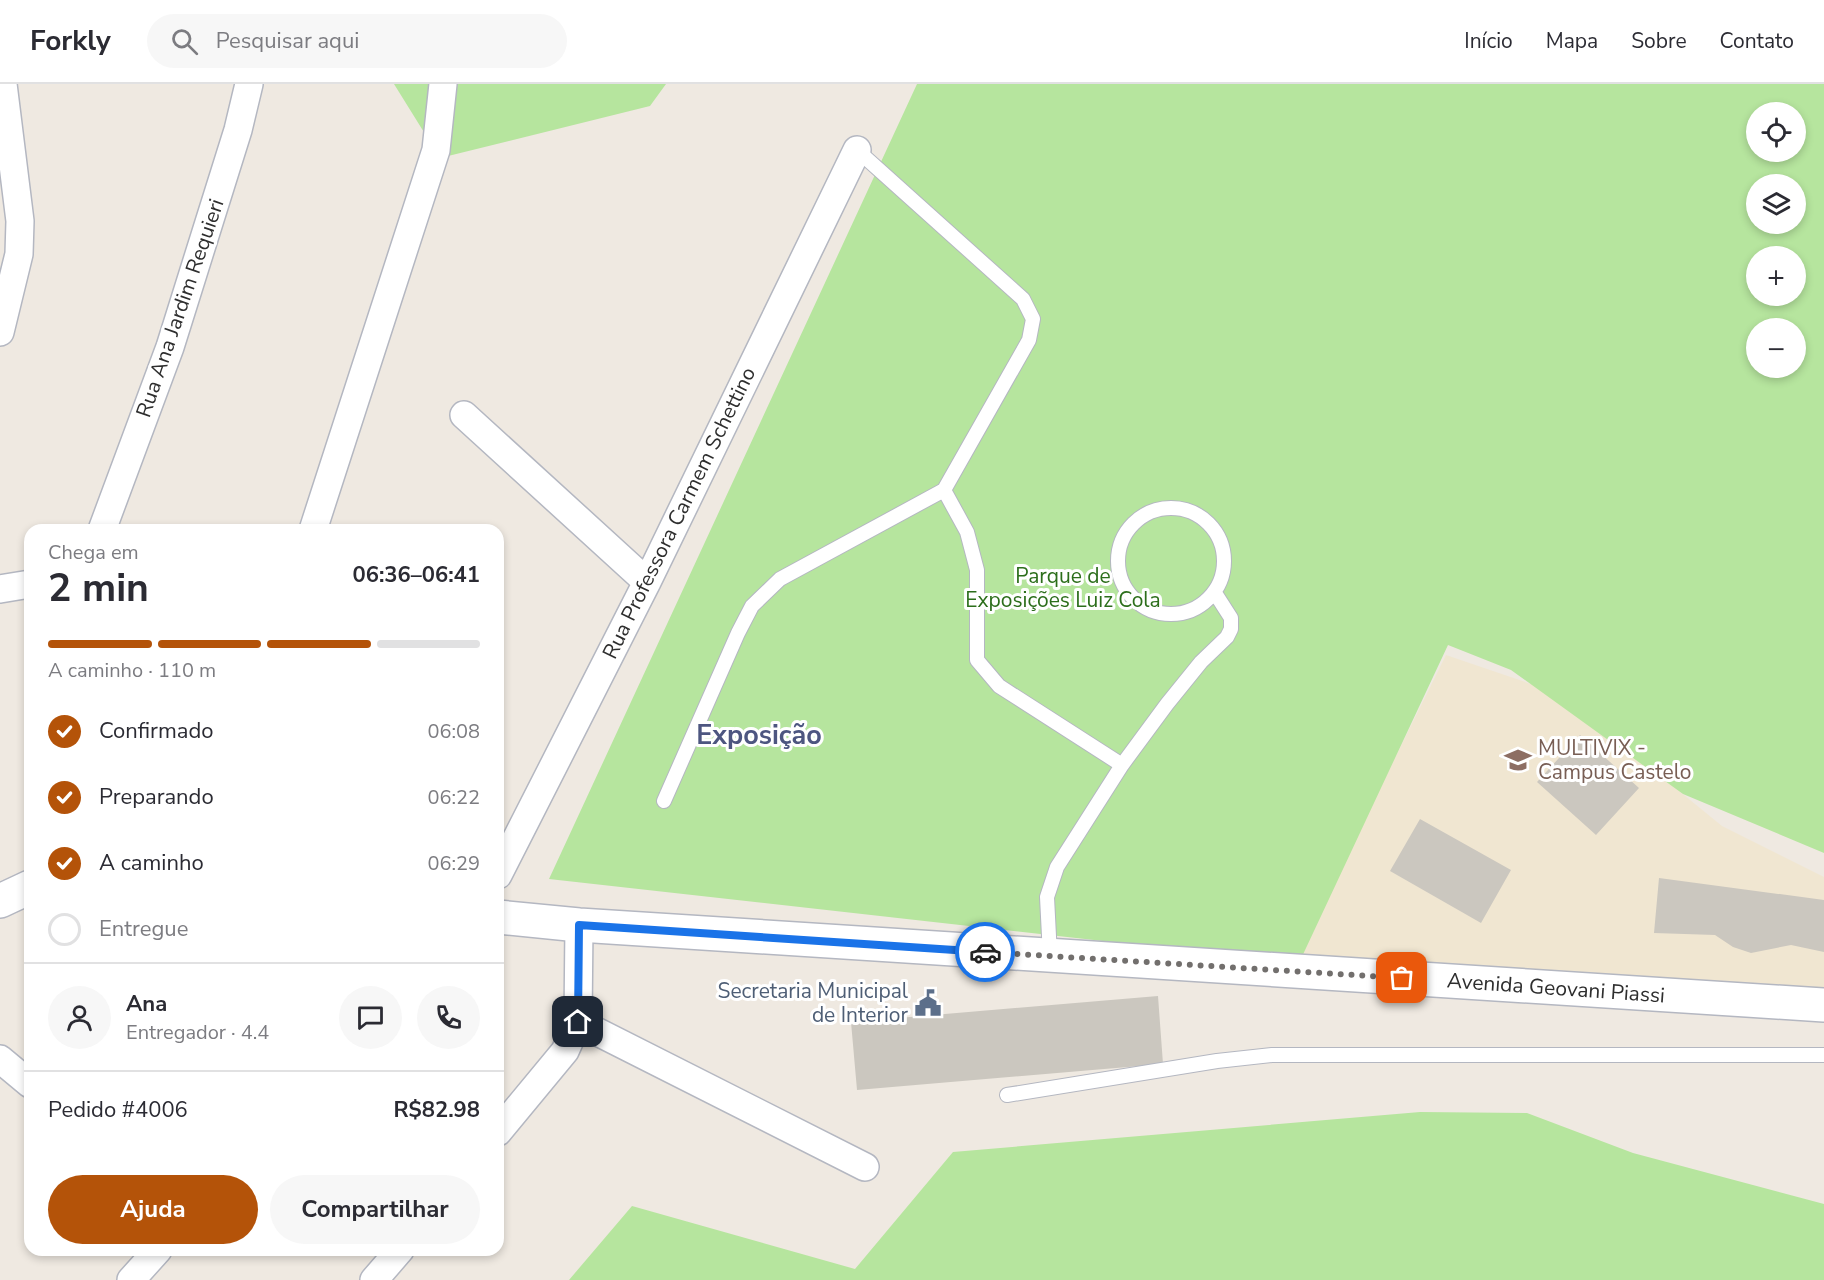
<!DOCTYPE html>
<html lang="pt">
<meta charset="utf-8">
<style>
body{margin:0;font-family:"Nunito Sans",sans-serif;background:#f7f7f7;color:#2b2b33;height:100vh;display:flex;flex-direction:column;font-size:22px;white-space:nowrap}
*{box-sizing:border-box;margin:0}
p{font-size:20px;color:#7c7c81}
.icon{flex:none;width:33px;height:33px;fill:none;stroke:currentColor;stroke-width:2;stroke-linecap:round;stroke-linejoin:round}
.map{position:relative;flex:1;overflow:hidden}
.drawer{position:absolute;left:24px;top:440px;width:480px;height:732px;display:flex;flex-direction:column;background:#fff;border-radius:18px;box-shadow:0 3px 9px #0003}
.drawer>*{flex:none}
.buttons{position:absolute;left:1746px;top:18px;display:grid;gap:12px}
.buttons a{display:grid;place-items:center;width:60px;height:60px;border-radius:50%;background:#fff;box-shadow:0 3px 9px #0003;font-size:30px}
.pin{position:absolute;display:grid;place-items:center;width:51px;height:51px;color:#fff;margin:-26px;border-radius:12px;box-shadow:0 3px 9px #0006}
.courier{position:absolute;display:grid;place-items:center;width:60px;height:60px;margin:-30px;border:4px solid #1a73e8;border-radius:50%;background:#fff;color:#222;box-shadow:0 2px 8px #0007}
.headline em{font-style:normal;font-weight:700}
.headline div{display:flex;flex-direction:column-reverse}
.headline{display:flex;align-items:center;justify-content:space-between;height:102px;padding:0 24px}
h1{font-size:39px;font-weight:700;line-height:45px}
.bar{display:grid;grid-template-columns:repeat(4,1fr);gap:9px 6px;align-content:center;height:72px;padding:0 24px}
.bar i{height:8px;border-radius:4px;background:#e1e1e2}
.bar .on{background:#b45309}
.bar p{grid-column:span 4}
.line{display:flex;align-items:center;gap:15px;padding:0 24px;border-top:2px solid #e1e1e2}
.line div{flex:1}
.round{display:grid;place-items:center;flex:none;width:63px;height:63px;border-radius:32px;background:#f7f7f7}
ol{padding:0 24px;list-style:none}
li{display:flex;align-items:center;gap:18px;height:66px}
li p{margin-inline-start:auto}
li .icon{padding:6px;border-radius:50%;background:#b45309;color:#fff;stroke-width:4}
li:last-child{color:#7c7c81}
li i{width:33px;height:33px;border:3px solid #e1e1e2;border-radius:50%}
.button{display:flex;gap:12px;margin-top:auto;padding:12px 24px}
.button a{flex:1;height:69px;border-radius:36px;background:#b45309;color:#fff;font-size:24px;font-weight:700;line-height:69px;text-align:center}
.button a+a{background:#f7f7f7;color:#2b2b33}
header{display:flex;align-items:center;gap:36px;box-sizing:border-box;height:84px;padding:0 30px;background:#fff;border-bottom:2px solid #e1e1e2}
header strong{font-size:28px}
nav{display:flex;gap:33px;margin-inline-start:auto;font-size:21px}
.search{width:420px;height:54px;background:#f7f7f7;display:flex;align-items:center;gap:15px;box-sizing:border-box;padding:0 21px;border-radius:33px;color:#7c7c81;font-size:22px}
.map>svg:first-child{display:block}
.education{fill:#f0e6d1}
.green{fill:#b6e59e;fill-rule:evenodd}
.building{fill:#cbc7bf}
.lines{fill:none;stroke-linecap:round;stroke-linejoin:round}
.lane-casing{stroke:#b4b7c1;stroke-width:16}
.street-casing{stroke:#b4b7c1;stroke-width:30}
.secondary-casing{stroke:#b4b7c1;stroke-width:36}
.lane{stroke:#fff;stroke-width:14}
.street{stroke:#fff;stroke-width:27}
.secondary{stroke:#fff;stroke-width:33}
.done{stroke:#726f6d;stroke-width:6;stroke-dasharray:0 10.8}
.route{stroke:#1a73e8;stroke-width:8}
.labels{text-anchor:middle;stroke-width:6;stroke-linejoin:round;paint-order:stroke}
.street-label{font-size:21px;fill:#2e2e2e;stroke:#fff}
.park-label{font-size:21px;fill:#2c6e1b;stroke:#fff}
.education-label{font-size:21px;fill:#785e54;stroke:#fff;text-anchor:start}
.service-label{font-size:21px;fill:#4e5e75;stroke:#fff;text-anchor:end}
.district-label{font-size:27px;font-weight:bold;fill:#4d5680;stroke:#fff}
</style>
<header>
<strong>Forkly</strong>
<div class="search"><svg class="icon" aria-label="search" viewBox="0 0 24 24"><circle cx="10" cy="10" r="6"/><path d="M15 15l6 6"/></svg>Pesquisar aqui</div>
<nav><a>Início</a><a>Mapa</a><a>Sobre</a><a>Contato</a></nav>
</header>
<div class="map">
<svg width="1824" height="1196" viewBox="0 0 1824 1196">
<rect width="100%" height="100%" fill="#efe9e1"/>
<path class="education" d="M1446,571L1560,610L1722,742L1824,793V910L1299,879L1335,795Z"/>
<path class="green" d="M394,0H666L650,22L440,74Z
M917,0H1824V769L1683,710L1511,586L1448,561L1299,879L549,795ZM1756,28H1796V68H1756ZM1756,100H1796V140H1756ZM1756,172H1796V212H1756ZM1756,244H1796V284H1756Z
M1420,1028L1527,1029L1633,1069L1824,1120V1196H569L632,1122L855,1185L953,1068Z"/>
<path class="building" d="M1580,651L1639,704L1596,751L1537,698Z
M1420,735L1511,786L1481,839L1390,787Z
M1659,794L1824,816V868L1791,861L1751,869L1733,863L1715,851L1654,849Z
M1158,912L1163,980L857,1006L851,938Z"/>
<g class="lines">
<defs>
<path id="lane" d="M944,406L967,448L977,486V576L999,602L1122,681
M1118 477a53 53 0 1 1 106 0a53 53 0 1 1-106 0Z
M664,717L738,549L752,522L780,495L944,406L1029,256L1033,235L1023,215L857,66
M1050,872L1047,813L1057,783L1122,681L1167,620L1201,578L1227,553L1231,545V534L1215,509
M1007,1011L1217,977L1272,971H1824"/>
<path id="street" d="M0,248L19,170L20,137L3,0
M464,331L647,498
M102,446L170,263L238,46L249,0
M313,446L436,66L443,0
M0,505L30,500
M498,791L647,498L857,66
M578,938L865,1083
M0,975L30,1000
M498,1048L565,967L578,938L579,841
M131,1196L158,1166
M374,1196L400,1166"/>
<path id="secondary" d="M0,817L30,803
M498,833L579,841L1824,921"/>
</defs>
<use href="#lane" class="lane-casing"/>
<use href="#street" class="street-casing"/>
<use href="#secondary" class="secondary-casing"/>
<use href="#lane" class="lane"/>
<use href="#street" class="street"/>
<use href="#secondary" class="secondary"/>
</g>
<g class="lines">
<path class="done" d="M985,868L1402,894"/>
<path class="route" d="M578,938L579,841L985,868"/>
</g>
<defs>
<symbol id="university-bare" viewBox="-9 -9 18 18"><path d="M0-5L7-2L0 1L-7-2ZM-4 1L0 2.5L4 1V4Q0 6-4 4Z" fill="#8d6e63" stroke="#fff" stroke-width="2.5" paint-order="stroke"/></symbol>
<symbol id="civic-bare" viewBox="-9 -9 18 18"><path d="M-.6-6.5H3V-4.5H.6V-3L4-1V1h2V6H-6V1h2V-1L-.6-3ZM-1.2 2.5V6h2.4V2.5Z" fill="#5c6f8a" stroke="#fff" stroke-width="2.5" paint-order="stroke"/></symbol>
</defs>
<g fill-rule="evenodd">
<use href="#university-bare" x="1499" y="657" width="38" height="38"/>
<use href="#civic-bare" x="909" y="900" width="38" height="38"/>
</g>
<g class="labels">
<g class="street-label">
<text transform="translate(180 224) rotate(-71)" y="7">Rua Ana Jardim Requieri</text>
<text transform="translate(679 429) rotate(-64)" y="7">Rua Professora Carmem Schettino</text>
<text transform="translate(1556 904) rotate(4)" y="7">Avenida Geovani Piassi</text>
</g>
<g class="park-label">
<text x="1063" y="499">Parque de<tspan x="1063" dy="24">Exposições Luiz Cola</tspan></text>
</g>
<g class="education-label">
<text x="1538" y="671">MULTIVIX -<tspan x="1538" dy="24">Campus Castelo</tspan></text>
</g>
<g class="service-label">
<text x="908" y="914">Secretaria Municipal<tspan x="908" dy="24">de Interior</tspan></text>
</g>
<g class="district-label">
<text x="759" y="660">Exposição</text>
</g>
</g>
</svg>
<div class="buttons">
<a><svg class="icon" aria-label="locate" viewBox="0 0 24 24"><circle cx="12" cy="12" r="6"/><path d="M12 2v4M12 18v4M2 12h4M18 12h4"/></svg></a>
<a><svg class="icon" aria-label="layers" viewBox="0 0 24 24"><path d="M12 4l9 5-9 5-9-5zM3 14l9 5 9-5"/></svg></a>
<a>+</a>
<a>−</a>
</div>
<div class="pin" style="left:1402px;top:894px;background:#ea580c"><svg class="icon" aria-label="bag" viewBox="0 0 24 24"><path d="M5 8h14l-1 12H6zM9 8a3 3 0 0 1 6 0"/></svg></div>
<div class="pin" style="left:578px;top:938px;background:#1f2937"><svg class="icon" aria-label="home" viewBox="0 0 24 24"><path d="M3 11l9-7 9 7M6 9v11h12V9"/></svg></div>
<div class="courier" style="left:985px;top:868px"><svg class="icon" aria-label="car" viewBox="0 0 24 24"><path d="M5 17H2v-5l4-1 3-4h7l3 4 3 1v5h-3M9 17h6M6 11h13"/><circle cx="7" cy="17" r="2"/><circle cx="17" cy="17" r="2"/></svg></div>
<section class="drawer">
<div class="headline"><div><h1>2 min</h1><p>Chega em</p></div><em>06:36–06:41</em></div>
<div class="bar"><i class="on"></i><i class="on"></i><i class="on"></i><i></i><p>A caminho · 110 m</p></div>
<ol>
<li><svg class="icon" aria-label="check" viewBox="0 0 24 24"><path d="M5 12l5 5 9-10"/></svg>Confirmado<p>06:08</p></li>
<li><svg class="icon" aria-label="check" viewBox="0 0 24 24"><path d="M5 12l5 5 9-10"/></svg>Preparando<p>06:22</p></li>
<li><svg class="icon" aria-label="check" viewBox="0 0 24 24"><path d="M5 12l5 5 9-10"/></svg>A caminho<p>06:29</p></li>
<li><i></i>Entregue</li>
</ol>
<div class="line" style="height:108px"><a class="round"><svg class="icon" aria-label="person" viewBox="0 0 24 24"><circle cx="12" cy="8" r="4"/><path d="M4 21q1-7 8-7t8 7"/></svg></a><div><b>Ana</b><p>Entregador · 4.4</p></div><a class="round"><svg class="icon" aria-label="chat" viewBox="0 0 24 24"><path d="M4 5h16v11H9l-5 4z"/></svg></a><a class="round"><svg class="icon" aria-label="phone" viewBox="0 0 24 24"><path d="M5 4h4l2 5-3 2q2 4 5 5l2-3 5 2v4C11 20 4 13 5 4z"/></svg></a></div>
<div class="line" style="height:78px"><div>Pedido #4006</div><b>R$82.98</b></div>
<div class="button"><a>Ajuda</a><a>Compartilhar</a></div>
</section>
</div>
